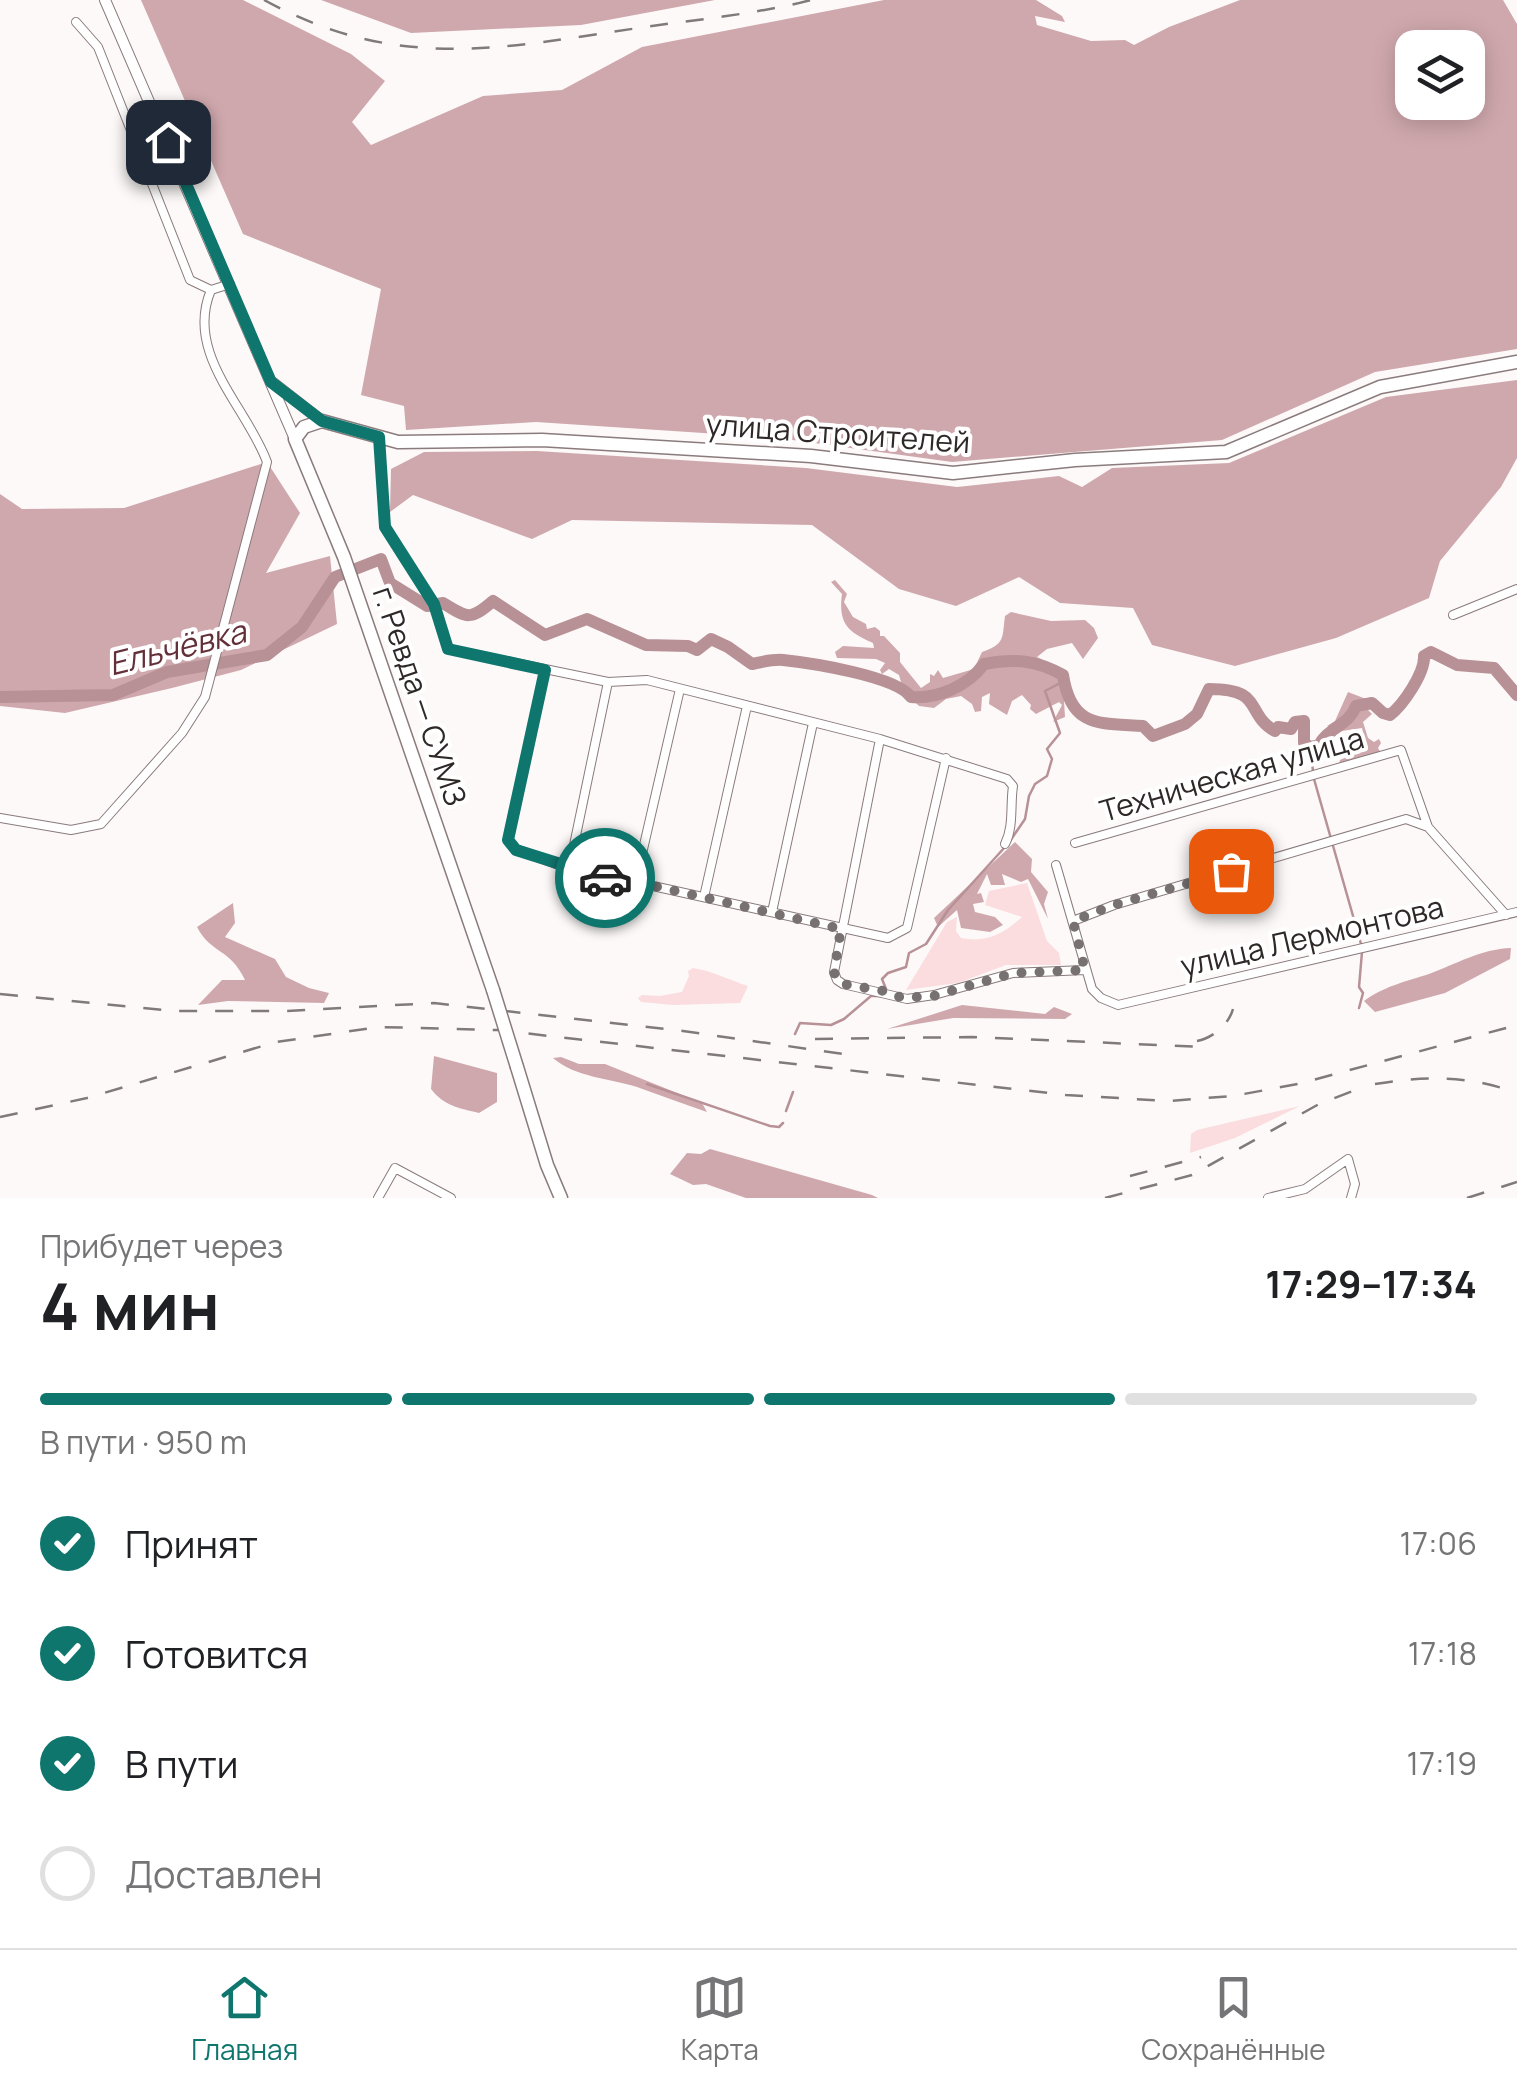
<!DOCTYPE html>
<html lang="ru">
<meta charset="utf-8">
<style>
body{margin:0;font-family:Manrope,sans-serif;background:#f2f2f2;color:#202124;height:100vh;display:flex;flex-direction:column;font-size:38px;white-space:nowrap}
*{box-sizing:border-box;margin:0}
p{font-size:32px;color:#757577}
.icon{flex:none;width:55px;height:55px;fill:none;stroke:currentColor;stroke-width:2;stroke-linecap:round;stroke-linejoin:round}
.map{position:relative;height:1198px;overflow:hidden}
.drawer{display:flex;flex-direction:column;background:#fff;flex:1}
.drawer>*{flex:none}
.fabs{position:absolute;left:1395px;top:30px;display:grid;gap:20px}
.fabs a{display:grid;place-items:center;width:90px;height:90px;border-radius:20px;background:#fff;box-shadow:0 5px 25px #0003;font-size:50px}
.pin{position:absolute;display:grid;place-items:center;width:85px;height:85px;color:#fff;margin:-42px;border-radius:20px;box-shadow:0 5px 15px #0006}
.courier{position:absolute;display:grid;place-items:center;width:100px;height:100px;margin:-50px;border:8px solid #0f766e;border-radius:50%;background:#fff;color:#222;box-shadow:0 2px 12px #0007}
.summary em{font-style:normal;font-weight:700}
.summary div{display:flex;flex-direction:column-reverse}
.summary{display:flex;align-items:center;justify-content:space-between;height:170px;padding:0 40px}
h1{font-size:65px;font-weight:700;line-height:75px}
.bar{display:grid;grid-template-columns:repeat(4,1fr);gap:15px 10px;align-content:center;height:120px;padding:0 40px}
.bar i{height:12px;border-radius:8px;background:#e0e0e0}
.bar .active{background:#0f766e}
.bar p{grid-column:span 4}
ol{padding:0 40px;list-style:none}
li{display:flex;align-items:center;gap:30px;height:110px}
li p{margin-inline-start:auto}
li .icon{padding:10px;border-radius:50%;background:#0f766e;color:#fff;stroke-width:4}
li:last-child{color:#757577}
li i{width:55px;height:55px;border:5px solid #e0e0e0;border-radius:50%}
.dock{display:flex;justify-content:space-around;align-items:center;height:140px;border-top:2px solid #e0e0e0;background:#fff;font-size:28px;color:#757577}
.dock a{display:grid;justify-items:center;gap:5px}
.dock .active{color:#0f766e}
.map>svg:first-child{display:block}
.green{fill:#fbdcdf}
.forest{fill:#cfa8ad;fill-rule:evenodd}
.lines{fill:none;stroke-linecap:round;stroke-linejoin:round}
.stream{stroke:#b79196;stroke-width:2.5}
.river{stroke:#b79196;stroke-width:12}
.minor-casing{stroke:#8a7b7c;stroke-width:10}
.tertiary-casing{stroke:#8a7b7c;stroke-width:12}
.primary-casing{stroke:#8a7b7c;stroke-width:15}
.minor{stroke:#fff;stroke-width:8}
.tertiary{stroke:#fff;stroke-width:10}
.primary{stroke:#fff;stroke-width:12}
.rail{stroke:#807a7b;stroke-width:2.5;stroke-dasharray:18 18;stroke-linecap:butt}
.primary-bridge-casing{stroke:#8a7b7c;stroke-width:15;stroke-linecap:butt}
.primary-bridge{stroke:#fff;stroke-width:12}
.done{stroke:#777172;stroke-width:10;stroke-dasharray:0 18}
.route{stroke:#0f766e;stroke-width:12}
.labels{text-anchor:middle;stroke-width:8;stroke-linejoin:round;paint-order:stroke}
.street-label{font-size:30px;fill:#2f2829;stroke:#fff}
.water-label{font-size:32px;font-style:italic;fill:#632f38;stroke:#fff}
</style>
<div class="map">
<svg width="1517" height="1198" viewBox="0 0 1517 1198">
<rect width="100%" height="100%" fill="#fdf9f9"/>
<path class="green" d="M1027,883L1047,941L1059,953L1061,965H1006L958,983L906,990L947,922L957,917L956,931L961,938C987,943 1003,934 1022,917L985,905L989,891Z
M693,968C713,971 729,980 748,986L740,1003L673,1005L641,1002L638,998L642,995L660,996L682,992L689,976L688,971Z
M1300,1106L1235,1138L1190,1153L1191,1134L1197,1130Z"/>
<path class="forest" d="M141,0H243L351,54L385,81L352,122L371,145L483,96L562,90L642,47L884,0H1036L1062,16L1065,22L1035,16L1037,25L1091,41L1125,40L1134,45L1169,27L1240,0H1503L1517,24V349L1375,372L1222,440L952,462L778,438L536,422L406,430L404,406L361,395L381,289L243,234ZM1412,48H1468V102H1412Z
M321,0H715L581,25L411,33Z
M1517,380V458L1501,487L1440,561L1429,598L1336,638L1235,666L1152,645L1133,608L1060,603L1019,577L956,606L899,589L812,525L572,520L532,539L413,495L390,512L391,469L424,452L537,451L806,468L957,487L1059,476L1082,487L1112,468L1229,463L1386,397Z
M267,462L300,513L266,573L330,556L337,624L241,670L172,688L65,713L0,706V494L22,509L124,508Z
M835,580L847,594L844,602L853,617L866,624L867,629L875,627L880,631V636H884L900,653V662L921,688L930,682V674L934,676L938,670L943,678L974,669L982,652C1006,644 1002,637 1005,616L1011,612L1051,621L1085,620L1094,628L1098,638L1083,659L1072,643L1047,649L1037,657L1062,669L1065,717L1053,722L1062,705L1059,702L1036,714L1030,709L1031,705L1022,695L1012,701L1007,715L989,704L990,693L982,697L981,711L975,712L972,704L961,696L946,699L934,708L919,706L904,692L899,675L889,669L882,674L880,670L885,663L876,659L837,658L835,652L843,646L874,648L873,643C848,632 838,624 842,594L831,582Z
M1348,692L1374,702L1368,710L1372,714L1363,722L1368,738L1374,742L1379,739L1381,743L1378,748L1381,753L1339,764L1340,760L1356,753L1357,740L1364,736L1362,728L1335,732L1333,726H1327L1335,721Z
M1015,842L1032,859L1031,872L1048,892L1044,904L1048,919L1028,879L1021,882L1002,874L1005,885H991L987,874L977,894L981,893L984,902L973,904L975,912L995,917L1003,925L990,932L961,928L957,910L938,927L934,918Z
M233,903L235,923L225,937L275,959L286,977L309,988L329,993L324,1003L228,1001L198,1005L222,980H245C230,948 211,954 197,927Z
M1511,948L1510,959L1445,993L1375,1012L1364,1001C1385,986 1404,982 1429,974C1456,964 1481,949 1511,948Z
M962,1005L1045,1014L1054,1007L1072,1014L1065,1019L953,1018L887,1029Z
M434,1056L497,1073V1102L479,1113C459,1108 444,1106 431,1089Z
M561,1057L579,1064H605L702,1103L707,1112C683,1104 660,1095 637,1087C612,1079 574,1077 553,1058Z
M710,1149L872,1195L878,1198H746L706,1184L693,1185L670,1174L687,1153L701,1154Z"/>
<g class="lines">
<path class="stream" d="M1310,747L1313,771
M1314,779L1361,944
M1010,841L1025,819L1029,796L1035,784L1047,776L1052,759L1047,749L1060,733L1045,691L1064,681
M886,989L882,979L888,973L906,967L909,953L926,944L948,910L1005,847
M1359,1008L1363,993L1359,987L1362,952
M795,1034L800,1023L831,1025L844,1019L871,996H881
M647,1084L770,1126L779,1127L783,1123
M786,1111L793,1092"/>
<path class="river" d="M0,697L113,695L167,672L267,655L302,627L335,577L381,559L390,583L427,606L443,603C467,618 470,621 493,601L545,635L587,619L646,645L688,646L697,650L711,639L728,647L752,664C762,662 773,659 783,660C811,663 896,676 911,697C938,699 968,686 984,664C1014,658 1036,660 1063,675C1071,728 1099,723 1143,726L1153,736L1185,724L1197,714L1209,689C1265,689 1244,713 1275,731L1278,727L1291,729L1295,722L1304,721V743L1310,747L1319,745C1328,728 1349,725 1356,706L1372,703L1383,713L1390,715C1403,705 1425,673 1424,656L1431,652L1457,665L1494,668L1517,695"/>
<defs>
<path id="minor" d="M76,22L98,47L190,280L211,290
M379,437L385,527L434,604L448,649L608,682L647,680L880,739L1007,779L1013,786C1010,806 1014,826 1005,844
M1453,615L1517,589
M545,670L508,840L516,849L569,869L600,874L611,883L653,886L888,938L907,928L946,758
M880,739L834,972L837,980L843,984L907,999L934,995L1013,973L1085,970
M0,818L71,830L101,824L182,733L205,697L267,462C247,407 184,354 211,290L230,284
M1075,843L1401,750L1428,827L1506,915
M1056,865L1092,989L1101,998L1118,1005L1517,912
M569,869L608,682
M635,884L680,689
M704,897L747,706
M772,912L813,723
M1073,921L1114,905L1406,819L1428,827
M378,1198L395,1168L451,1198
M1268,1198L1305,1189L1348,1159L1355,1184L1351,1198"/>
<path id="tertiary" d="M105,0L295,439
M272,382L322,421"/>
<path id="primary" d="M493,990L344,557L295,439L304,427L322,421L398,442L542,440L811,456L953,473L1075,460L1226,452L1380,387L1517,362
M517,1067L547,1165L561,1198"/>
</defs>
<use href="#minor" class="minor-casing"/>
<use href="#tertiary" class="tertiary-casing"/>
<use href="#primary" class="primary-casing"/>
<use href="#minor" class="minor"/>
<use href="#tertiary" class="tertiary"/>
<use href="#primary" class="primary"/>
<path class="rail" d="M264,0C399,73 501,48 645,27C700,19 757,14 811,0
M0,994L173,1011H286L434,1003L683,1031L843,1054
M815,1039L972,1037L1205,1047
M1197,1041C1213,1038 1229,1024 1233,1009
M1375,1084C1426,1076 1468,1075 1517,1093
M0,1117L87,1098L276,1042L379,1027L497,1030L1066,1095L1168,1101L1233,1096L1298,1084L1517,1025
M1130,1176L1201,1157
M1105,1198L1192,1175L1319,1104L1363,1087
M1467,1198L1517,1182"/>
<defs>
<path id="primary-bridge" d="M493,990L517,1067"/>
</defs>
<use href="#primary-bridge" class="primary-bridge-casing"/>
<use href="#primary-bridge" class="primary-bridge"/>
</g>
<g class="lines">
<path class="done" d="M605,878L625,887L654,886L841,929L834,972L837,980L843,984L889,992L902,998L934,996L1014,973L1085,970L1073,921L1114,905L1231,871"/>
<path class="route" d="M168,142L271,382L322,421L379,437L385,527L434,604L448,649L545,670L508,840L516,850L605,878"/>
</g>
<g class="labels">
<g class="street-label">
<text transform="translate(838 434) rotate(4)" y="10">улица Строителей</text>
<text transform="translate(419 696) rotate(71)" y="10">г. Ревда — СУМЗ</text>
<text transform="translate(1232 775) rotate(-16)" y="10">Техническая улица</text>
<text transform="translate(1312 937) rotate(-13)" y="10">улица Лермонтова</text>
</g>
<g class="water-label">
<text transform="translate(177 648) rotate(-14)" y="11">Ельчёвка</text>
</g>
</g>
</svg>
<div class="fabs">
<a><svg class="icon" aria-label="layers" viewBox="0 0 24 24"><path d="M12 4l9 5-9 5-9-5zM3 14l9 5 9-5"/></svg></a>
</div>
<div class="pin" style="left:1231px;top:871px;background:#ea580c"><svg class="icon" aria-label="bag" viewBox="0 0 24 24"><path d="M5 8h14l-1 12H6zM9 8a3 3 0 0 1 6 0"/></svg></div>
<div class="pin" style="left:168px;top:142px;background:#1f2937"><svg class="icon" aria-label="home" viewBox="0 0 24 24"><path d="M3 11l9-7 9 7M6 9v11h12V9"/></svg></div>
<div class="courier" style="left:605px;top:878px"><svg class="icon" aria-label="car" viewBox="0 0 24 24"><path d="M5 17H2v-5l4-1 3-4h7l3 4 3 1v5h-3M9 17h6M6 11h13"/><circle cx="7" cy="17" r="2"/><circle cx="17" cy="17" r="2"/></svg></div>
</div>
<section class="drawer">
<div class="summary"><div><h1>4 мин</h1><p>Прибудет через</p></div><em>17:29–17:34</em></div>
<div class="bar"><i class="active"></i><i class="active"></i><i class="active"></i><i></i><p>В пути · 950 m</p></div>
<ol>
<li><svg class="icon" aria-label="check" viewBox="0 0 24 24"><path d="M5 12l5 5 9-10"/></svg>Принят<p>17:06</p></li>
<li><svg class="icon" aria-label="check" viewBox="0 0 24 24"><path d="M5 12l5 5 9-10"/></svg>Готовится<p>17:18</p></li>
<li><svg class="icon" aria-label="check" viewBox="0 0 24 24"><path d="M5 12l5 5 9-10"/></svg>В пути<p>17:19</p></li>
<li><i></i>Доставлен</li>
</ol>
</section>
<nav class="dock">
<a class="active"><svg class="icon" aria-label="home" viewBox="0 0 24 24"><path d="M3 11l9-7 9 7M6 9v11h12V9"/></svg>Главная</a>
<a><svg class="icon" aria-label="map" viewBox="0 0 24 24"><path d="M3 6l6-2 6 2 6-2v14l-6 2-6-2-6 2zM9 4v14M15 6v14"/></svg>Карта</a>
<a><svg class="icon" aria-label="saved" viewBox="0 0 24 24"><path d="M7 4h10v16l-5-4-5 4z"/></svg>Сохранённые</a>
</nav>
